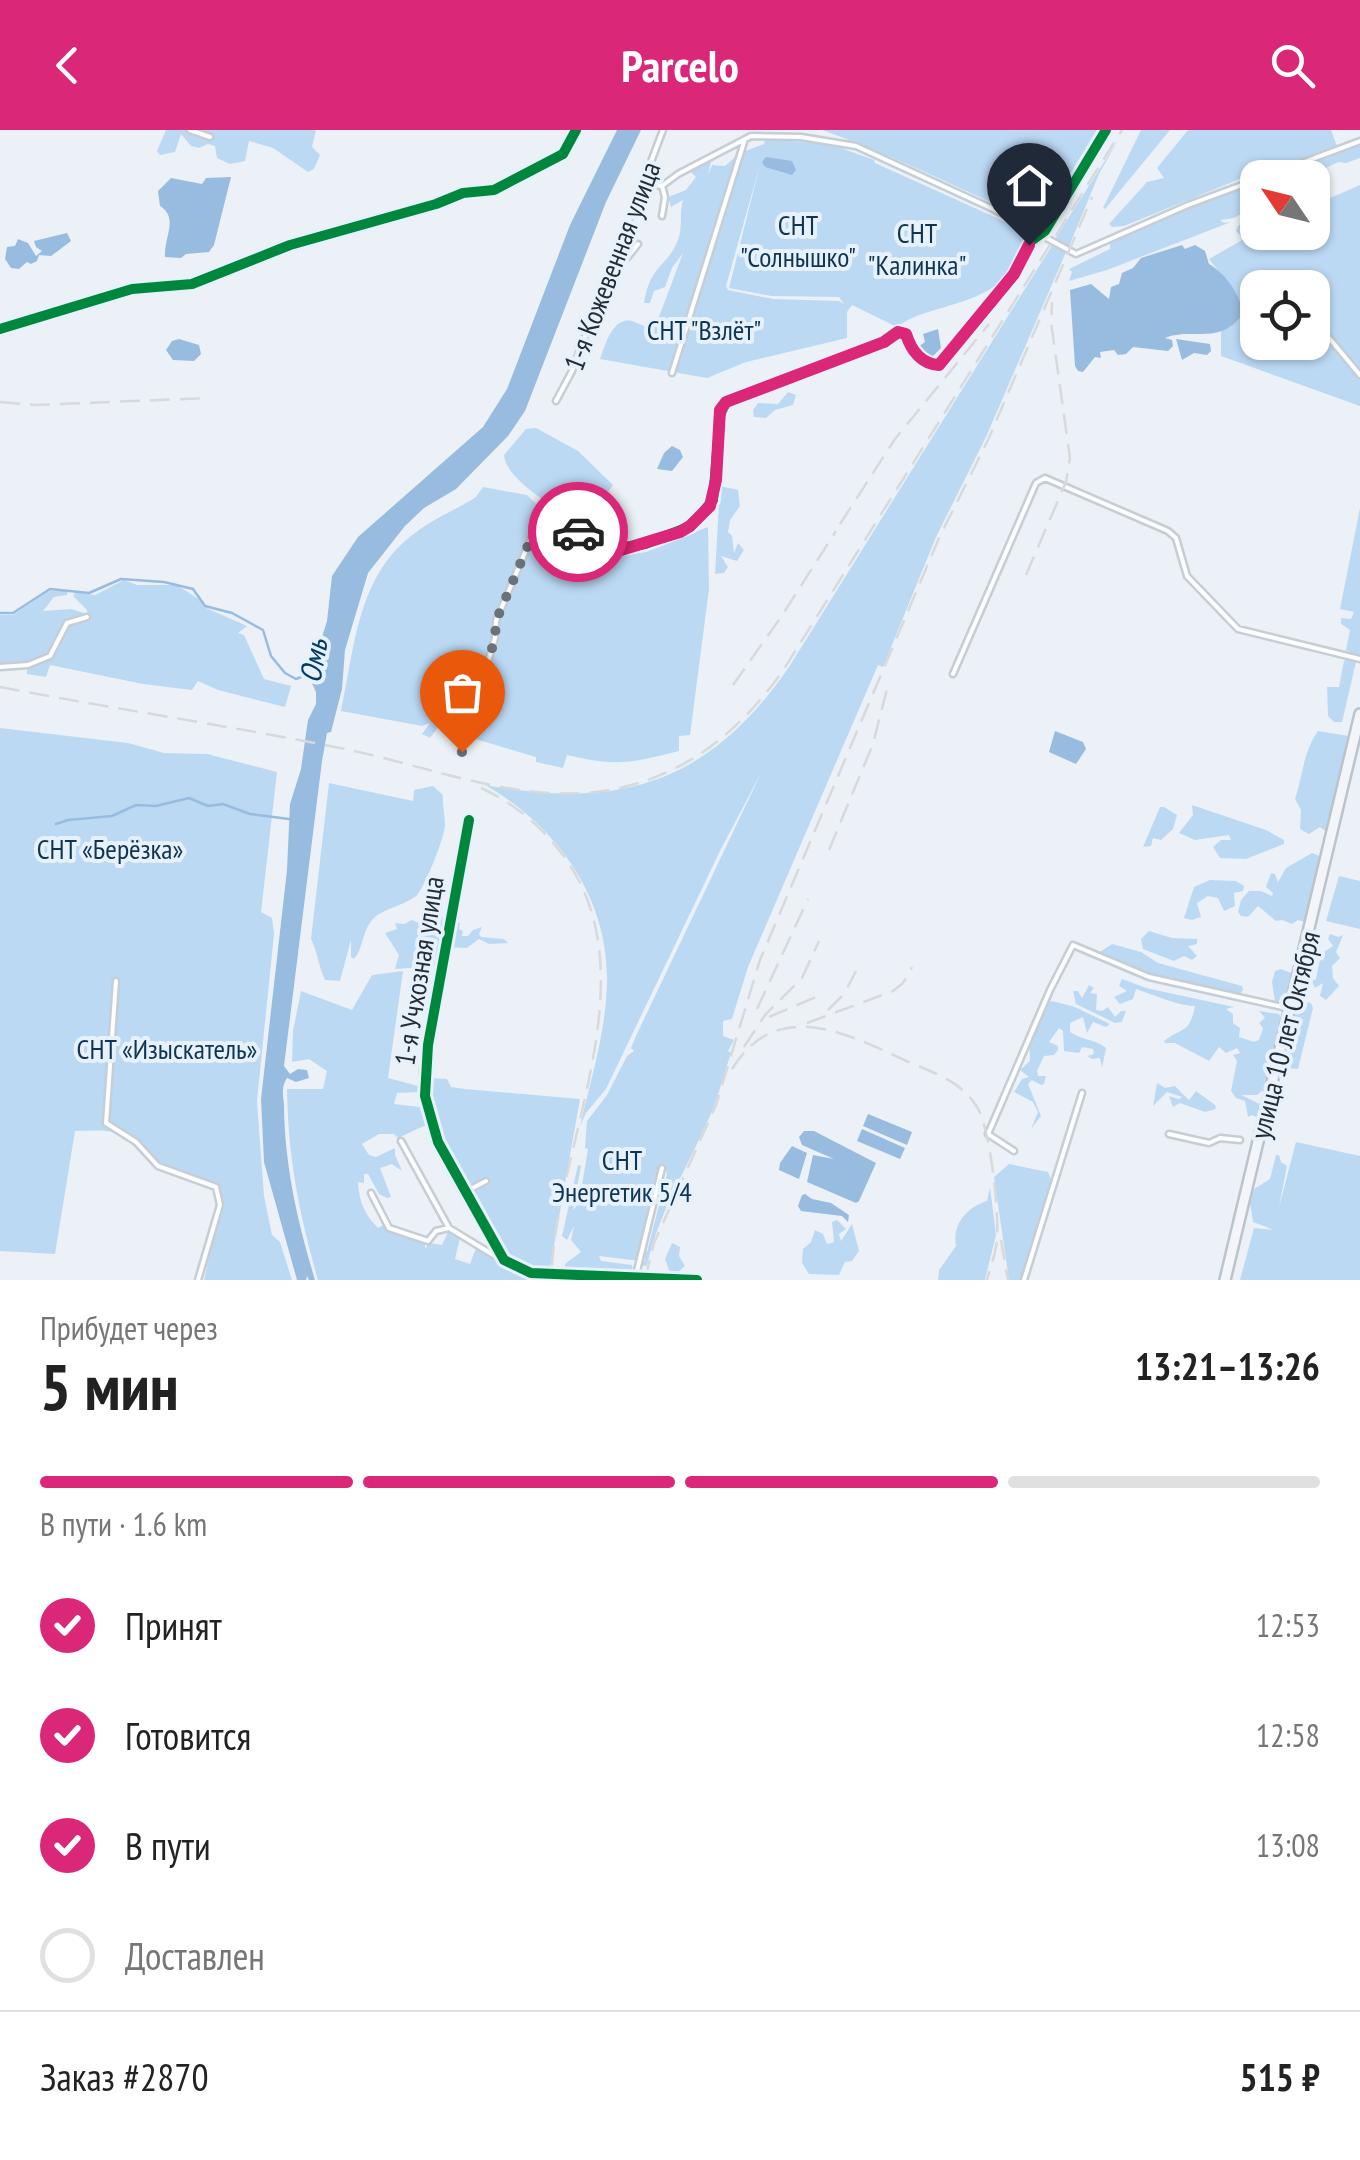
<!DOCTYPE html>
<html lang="ru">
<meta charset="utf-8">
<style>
body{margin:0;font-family:"PT Sans Narrow",sans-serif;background:#f6f6f6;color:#222;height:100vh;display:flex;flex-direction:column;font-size:38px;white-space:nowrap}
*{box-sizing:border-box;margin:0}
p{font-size:32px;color:#767676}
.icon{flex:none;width:55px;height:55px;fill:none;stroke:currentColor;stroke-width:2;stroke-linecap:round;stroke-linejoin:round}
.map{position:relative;height:1150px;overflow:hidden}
.details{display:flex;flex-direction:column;background:#fff;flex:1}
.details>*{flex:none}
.needle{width:65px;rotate:305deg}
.fabs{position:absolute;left:1240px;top:30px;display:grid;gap:20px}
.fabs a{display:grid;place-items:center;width:90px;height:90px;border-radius:20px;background:#fff;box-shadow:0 2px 8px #0004;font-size:50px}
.pin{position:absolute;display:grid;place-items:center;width:85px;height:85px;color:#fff;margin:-102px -42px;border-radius:50% 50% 50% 0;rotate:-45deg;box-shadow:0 0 10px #0007}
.pin .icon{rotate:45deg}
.courier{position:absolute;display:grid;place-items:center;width:100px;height:100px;margin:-50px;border:8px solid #db2777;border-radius:50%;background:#fff;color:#222;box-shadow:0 2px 12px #0007}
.headline em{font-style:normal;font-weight:700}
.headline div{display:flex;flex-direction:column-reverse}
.headline{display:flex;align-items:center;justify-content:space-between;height:170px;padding:0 40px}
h1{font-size:65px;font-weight:700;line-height:75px}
.bar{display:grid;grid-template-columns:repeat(4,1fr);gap:15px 10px;align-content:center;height:120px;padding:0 40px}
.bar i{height:12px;border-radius:8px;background:#e0e0e0}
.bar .active{background:#db2777}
.bar p{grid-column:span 4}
.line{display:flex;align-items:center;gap:25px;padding:0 40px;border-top:2px solid #e0e0e0}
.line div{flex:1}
ol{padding:0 40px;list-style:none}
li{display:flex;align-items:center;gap:30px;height:110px}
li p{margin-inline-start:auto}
li .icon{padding:10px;border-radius:50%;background:#db2777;color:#fff;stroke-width:4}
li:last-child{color:#767676}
li i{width:55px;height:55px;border:5px solid #e0e0e0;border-radius:50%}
header{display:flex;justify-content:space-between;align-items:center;height:130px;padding:0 40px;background:#db2777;color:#fff;font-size:45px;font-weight:700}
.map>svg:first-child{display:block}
.green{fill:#bcd9f4;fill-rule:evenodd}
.water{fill:#98bcdf}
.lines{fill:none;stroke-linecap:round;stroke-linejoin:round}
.stream{stroke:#98bcdf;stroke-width:2.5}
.street-casing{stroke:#c6cdd3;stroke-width:9}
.secondary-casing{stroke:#c6cdd3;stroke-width:12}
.primary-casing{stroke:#bcc3c9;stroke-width:14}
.street{stroke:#fcfdfe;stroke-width:4}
.secondary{stroke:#f7fafb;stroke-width:8}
.primary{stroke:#f3f5f8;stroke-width:9}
.rail{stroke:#d7d9db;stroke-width:2.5;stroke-dasharray:20 10;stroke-linecap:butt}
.cycleway-casing{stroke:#e7f1fb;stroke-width:16}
.cycleway{stroke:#00873e;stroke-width:10}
.done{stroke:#6a7279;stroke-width:10;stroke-dasharray:0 18}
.route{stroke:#db2777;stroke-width:12}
.labels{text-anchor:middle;stroke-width:8;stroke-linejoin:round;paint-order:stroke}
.park-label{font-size:28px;fill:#0f3555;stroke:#e7f1fb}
.street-label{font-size:28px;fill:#242d36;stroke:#e7f1fb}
.water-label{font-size:30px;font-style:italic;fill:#003b66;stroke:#e7f1fb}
</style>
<header><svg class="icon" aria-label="back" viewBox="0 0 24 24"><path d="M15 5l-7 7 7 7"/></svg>Parcelo<svg class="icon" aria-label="search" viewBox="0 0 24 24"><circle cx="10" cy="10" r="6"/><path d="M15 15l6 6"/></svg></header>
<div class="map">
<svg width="1360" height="1150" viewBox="0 0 1360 1150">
<rect width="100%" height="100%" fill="#ebf1f6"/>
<path class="green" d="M166,0H316L312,17L320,25L314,39L308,42L273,18L249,11L245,31L230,34L217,28L215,16L208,14L199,18L191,16L181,4L175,22L160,25L157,21Z
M822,0H1103L1069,58L1042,95C970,64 896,26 822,0Z
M1141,0H1170L1105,79L1103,78Z
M1188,0H1331L1337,16L1287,35L1277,34L1124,96L1112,97L1109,94L1147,52L1164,48L1157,38Z
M765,9L830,14L874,30L875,33L1028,102C1010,154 995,162 942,178C926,183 911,186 897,197L852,175L847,182V208L746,232L707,248L600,229C605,216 612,187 632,191C638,193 643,196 649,198L656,195L683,123L672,138L665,157L654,161L650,173H644C650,135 667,137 678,110C683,97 679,83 683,70L671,77L668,67L686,60L696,47L690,41L711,31L708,46L712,35L725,36L734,28L740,29L743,22L764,14ZM760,35L729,158L771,166L839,167L844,174L839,171L773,169L728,160L726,156Z
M1118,10L1099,44L1068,119L1054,111Z
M1360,13V28L1346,33L1339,32L1305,47L1274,48L1287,45Z
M1257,52V75L1234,88L1220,90L1224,93L1231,92L1107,140L1069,151L1072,142L1069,139L1110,119V114L1166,86Z
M1360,55V276L1221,226V200L1231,197L1242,185L1236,163L1209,129L1244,109L1236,101L1238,96L1257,84L1258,102H1312L1313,67L1325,62L1328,69ZM1258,158H1312V212H1258Z
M1053,114L1066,122L986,307L936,407L883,537L878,535L748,837L732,889L723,891V906L734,910L728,921L731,923C725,940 721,958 714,976C693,1029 659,1079 647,1136L638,1135L645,1131L643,1124L640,1131L599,1126L601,1131L632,1135L633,1143L566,1142L565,1134L581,1122L571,1110L574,1096L567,1110L562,1106L578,1035L581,1036L573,1080L579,1073L588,1019L585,1018L587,991L607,965L627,926L634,921L631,918L636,906L762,641L720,721L606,959L586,983L580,996C591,949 606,901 607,853C609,768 557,696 485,655C621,680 709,653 789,537ZM664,1033L667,1044L647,1122H643Z
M788,262L796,265L793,275L775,280L766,288L754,287L753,280L758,273L778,274Z
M536,298L578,321L613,355L584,396C561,380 507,353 504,325L526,299Z
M720,356L738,360L740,376L730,390L728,402L732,406L734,423L738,413L744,420L737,431L721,426L728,437L724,443L715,444Z
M483,357L527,365L559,396L596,410L612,427L631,425L708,397L709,459L690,605L679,606V621C630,633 618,637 567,625L563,638L536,632V627L445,600L447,585L430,608L422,604L430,593L422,596L341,581C355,517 357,445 415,403C434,388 456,380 476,367Z
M1360,378V526L1346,520L1350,500L1341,494V488L1351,489L1354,482L1340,479Z
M124,450L137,455H177L200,470L204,477L247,496L238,503L244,505L264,549L291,556L285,577L218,560L198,551L192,560L143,554L50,535L46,547L27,544V533L0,535V485H13L49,461L68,460L67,465L54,467L43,481L71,479L87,484V480L73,466L75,462L95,465Z
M1348,529L1356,532L1342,592H1334L1328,586L1327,557H1339L1344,531Z
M0,598L128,613L164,623L207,624L277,642L261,782L272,788L274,804L257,971L264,1066L272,1105L280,1112L292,1150H204L221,1070L220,1059C202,1045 179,1045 160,1035C151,1031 149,1023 144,1017C126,998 98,1000 75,1001L55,1124L0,1121Z
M1318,601L1349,606L1327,702L1320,697L1309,704L1300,699L1301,680L1295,669C1303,645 1303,622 1318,601Z
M329,653L413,671L414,660L433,656L443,665C442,676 445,685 445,695C445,707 424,759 416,766C403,776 385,778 374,788C362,799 364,818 354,829L351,827V810L340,851L325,850C318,835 318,823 311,809Z
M1192,675L1266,700L1284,710V714L1246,729L1220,728L1213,717L1221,710H1231L1229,705L1195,710L1179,703L1193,685Z
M1160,677H1164L1177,685L1173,699L1161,710L1153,708L1151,716L1143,717Z
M1312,723L1322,727L1296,831L1305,792L1298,790L1292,794L1282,790L1276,791L1258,776L1248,787L1241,786L1238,782L1241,770L1249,761H1261L1272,766L1273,763L1266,757L1271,743L1275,744L1278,752L1286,738Z
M464,744L457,792L460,793L459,799L463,801L462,806H468L473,800L482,797L479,804L481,807L504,809L508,813L489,814L479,809L467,818L447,817L460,745Z
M1339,746L1360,751V799L1326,791Z
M1210,750L1236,751L1244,756L1243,761L1234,763L1235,776L1224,781L1218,768L1208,766L1197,773L1201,787L1192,790L1184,788L1194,757Z
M443,786L437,836L395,839L399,825L385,803L397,799L395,793L404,794L412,790L419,793L423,789L427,795L438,797Z
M1149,801L1172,808L1197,809V814L1188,816L1197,826L1192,830L1184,826L1174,831L1143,819L1141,809Z
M1330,804L1338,807L1343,805L1336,822L1340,828L1332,836L1333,848L1339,856L1326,870L1320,866L1323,853L1315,858L1312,851L1316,849L1321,824L1333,816L1328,809Z
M1112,814L1141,822L1158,833L1242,856L1243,860L1240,864L1150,844L1100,822Z
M1281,839L1296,845L1292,866L1282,873L1275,871L1272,852L1275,841Z
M403,841L388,948L422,957L421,962L397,963L394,974L420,977L426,995L398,1008L394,1004H379L362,1014L369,1025L376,1027L395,1018V1025L402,1041L392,1034L380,1038L391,1067L387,1068L379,1064L368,1044H364V1053L358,1052C359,1072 365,1085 378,1098L383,1095L390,1100L425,1112V1119L429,1113L442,1115L449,1100L460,1108L455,1129L470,1134L476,1118L525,1144L529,1150H318C299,1083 288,1028 287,959H323L327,941L309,929L292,932L293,901L301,861L352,880L372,845Z
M1122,849L1146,858L1234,877L1226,879L1233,884V893L1240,898L1239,907L1254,912L1259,910L1263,898L1259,893L1265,888L1259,881L1279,884L1281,888L1263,960L1257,965H1241L1260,974L1258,988L1252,985L1248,987L1245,971L1236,968L1231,961L1237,931L1233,925L1240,923L1237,918L1226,923L1219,917L1209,931L1175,913H1165L1164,911C1183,896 1189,905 1195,876C1179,876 1154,865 1136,859L1133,869L1120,874L1114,867L1127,861L1119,856Z
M1089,855L1094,858L1090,863L1097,864L1096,880L1102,881L1108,877L1115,887L1121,881H1126L1122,892L1115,893L1076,874L1073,861H1078L1082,868Z
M1052,871L1075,877L1110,894L1106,897L1093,892L1087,903L1083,887L1070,893V902C1081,910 1095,909 1106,918L1102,938L1100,928L1092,929L1087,926L1094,924L1093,919L1082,917L1079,923L1064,921L1063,901L1059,898L1049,912L1058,916V920L1054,925L1044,926L1037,941L1038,946H1046L1044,954L1041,955L1032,950L1028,954L1041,986L1031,999L1038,982L1033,972L1014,962L1022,949L1029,947L1020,940L1030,931L1029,911L1046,874Z
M1301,871L1311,873L1313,878L1298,939L1284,938L1281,932L1292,904L1304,906L1292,903L1295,875Z
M428,948L447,949L451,957L465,959L580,969L550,1138C509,1150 484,1094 470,1065L478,1058L476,1054L467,1059C444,1017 430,997 428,948Z
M1157,953L1165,958L1175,956L1189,970L1196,961L1215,975L1216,979L1205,982L1180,973L1173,977L1169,966L1179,969L1182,967L1167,962L1153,976Z
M1296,1012L1360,1026V1150H1240L1254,1098L1274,1100L1253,1092L1250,1072L1254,1059L1270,1049L1276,1025H1279L1281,1032L1287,1036L1279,1077Z
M1009,1034L1048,1042L1051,1049L1022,1150H1009L994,1047Z
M990,1057L996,1105L985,1150H938L939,1140L956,1116C952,1093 968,1077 987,1071Z
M837,1090L846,1099L839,1104L841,1111L852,1094L859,1121L852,1131L845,1132L839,1145L809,1144L802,1133L803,1119L811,1112L815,1100L823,1104L827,1114L834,1112L832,1092Z
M672,1113L680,1117L679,1126L685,1136L678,1142L670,1143L665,1129Z"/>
<path class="water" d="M617,0H641L606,72L525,281L508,306L456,359L424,378L405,396L368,443L345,520L342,559L331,602L327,603L322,631L284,936L290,944L298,939L307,940L309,948L296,952L287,948C280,959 284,966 284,978C285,1038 298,1093 315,1150H309L307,1146L306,1150H297L264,1032L261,969L287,740L290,674L301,639L308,590L316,574V562L310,549L319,531L318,520L327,491L332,446L358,407L483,297L507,259L570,95Z
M766,27L792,31L796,40L792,45L765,37L762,32Z
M231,47L214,115L209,122L186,124L181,128L165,127C164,106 179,88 160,76L158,61L171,48L202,54L206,48Z
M67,103L71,111L51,126L39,125L37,131L31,134L27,132L19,139L11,138L5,129L7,117L15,116L18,109L28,113L36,126L42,121L36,117L34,111Z
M1182,115L1185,119L1195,115L1205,121L1209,134C1226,144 1241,165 1243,185C1238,189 1235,194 1230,197C1210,210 1185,199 1165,208L1172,210L1173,216L1168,221L1133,217L1126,224L1118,225L1114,220L1100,222L1101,228L1095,227L1083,242L1078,241L1075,236L1070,160L1091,154L1109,169L1111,157L1119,154L1122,143L1133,138L1141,128Z
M938,199L941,218L931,228L918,217L925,212L923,204Z
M179,209L199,215L201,224L194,231L173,230L166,220L172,211Z
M1176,209L1210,214L1211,221L1207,225L1194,223L1182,230Z
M672,316L680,320L683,327L672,341L657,339L664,323Z
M1055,601L1083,612L1086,619L1076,634L1049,622Z
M868,984L912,1002L907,1015L863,996Z
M862,999L905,1018L900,1029L857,1011Z
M804,1001H814L876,1033L859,1071L856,1073L807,1052L813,1025L834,1029L802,1015L799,1007Z
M792,1016L807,1023L799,1049L779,1040L780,1033Z
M805,1064L812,1069L831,1073L849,1085L848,1092L842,1086L801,1081L798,1076L802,1065Z"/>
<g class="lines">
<path class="stream" d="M0,483H13L50,459L89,463L121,449L164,452L193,459L205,476L232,483L263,500L271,526L285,543L296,549L304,546L312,548
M56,694L68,690L112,686L136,675L156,676L189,668L208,676L223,674L250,684L289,689"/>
<defs>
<path id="street" d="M190,0L210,7
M1262,48L1360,11
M644,53L662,56L678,44L751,6L801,7L856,16L993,79L1076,124L1188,75L1258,49
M662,86L665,67L662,56
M617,124L627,128L638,114
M1312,195L1330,209L1360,245
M0,199L132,159L192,154L290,115L436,74L463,63L494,60L563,24L576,0
M672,243L745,9
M556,271L572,241L663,0
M553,384L566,398L592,405L614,419L645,414L691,396L713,370L720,285L726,272L884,212L899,202L906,205C912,220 921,234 939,235L1014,145L1031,111L1045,101L1106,0
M0,537L28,535L50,526L67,493L87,487
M953,544L1036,353L1045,348L1168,401L1176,408L1187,446L1238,499L1360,529
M461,622L495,508L496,491L540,387L556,391
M116,851L106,993L136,1012L158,1036L216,1057L220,1075L198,1150
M1169,1004L1209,1013L1220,1008L1240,1010
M401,1011L449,1098L500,1129
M1014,1021L988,1004L1050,860L1073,815L1149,847L1287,878
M465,1062L486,1051
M371,1063L389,1098L428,1111L436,1101L449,1098
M636,1145L662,1038
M1024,1150L1082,963"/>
<path id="secondary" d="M466,701L424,941C423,1011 471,1071 504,1130L531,1143L697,1150"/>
<path id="primary" d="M1225,1150L1360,584"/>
</defs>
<use href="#street" class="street-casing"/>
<use href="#secondary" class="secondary-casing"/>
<use href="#primary" class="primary-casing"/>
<use href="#street" class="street"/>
<use href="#secondary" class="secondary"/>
<use href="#primary" class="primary"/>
<path class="rail" d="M0,272L36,275L209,268
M840,394L895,309L989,194
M1026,445L1066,352L1070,328L1051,192L1052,172
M733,555L781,487L836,401
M0,557C115,579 231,596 345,619C432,637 526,677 615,659C689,644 742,599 784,539L1122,0
M481,658C514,673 541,696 563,725C653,847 555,1015 551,1150
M829,720L873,614L888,555
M757,879L808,769
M828,880L844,864L856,841
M769,887L816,867
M807,893L893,861L903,853L912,837
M744,917L765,885L802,848L819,811
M732,939C776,868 844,902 902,929C930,942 960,949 977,977C990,997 999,1081 997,1105C997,1121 991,1135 987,1150
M1001,1110L1008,1150
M645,1150L654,1113L716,975L760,830L939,408L988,310L1092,67"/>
<defs>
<path id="cycleway" d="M0,199L132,159L192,154L290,115L436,74L463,63L494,60L563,24L576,0
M553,384L566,398L592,405L614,419L645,414L691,396L713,370L720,285L726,272L884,212L899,202L906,205C912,220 921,234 939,235L1014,145L1031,111L1045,101L1106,0
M469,690L428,915L425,966L438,1012L504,1130L531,1143L697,1150"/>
</defs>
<use href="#cycleway" class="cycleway-casing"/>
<use href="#cycleway" class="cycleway"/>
</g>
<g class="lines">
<path class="done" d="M462,622L495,508L496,491L538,392L547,386L578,402"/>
<path class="route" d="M578,402C595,405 606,419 621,420L680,402L690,396L710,376L716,350L720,280L726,272L884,212L898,202L906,204C911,220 921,234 939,235L1014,144L1029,115"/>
</g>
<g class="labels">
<g class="park-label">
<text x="798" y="105">СНТ<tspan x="798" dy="32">"Солнышко"</tspan></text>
<text x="917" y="113">СНТ<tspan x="917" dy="32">"Калинка"</tspan></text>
<text x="704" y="210">СНТ "Взлёт"</text>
<text x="110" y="729">СНТ «Берёзка»</text>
<text x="167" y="929">СНТ «Изыскатель»</text>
<text x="622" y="1040">СНТ<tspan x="622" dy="32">Энергетик 5/4</tspan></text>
</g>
<g class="street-label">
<text transform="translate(612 136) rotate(-69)" y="10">1-я Кожевенная улица</text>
<text transform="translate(419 841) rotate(-81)" y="10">1-я Учхозная улица</text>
<text transform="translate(1285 905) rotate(-76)" y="10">улица 10 лет Октября</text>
</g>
<g class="water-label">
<text transform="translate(314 531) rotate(-80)" y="10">Омь</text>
</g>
</g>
</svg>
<div class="fabs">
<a><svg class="needle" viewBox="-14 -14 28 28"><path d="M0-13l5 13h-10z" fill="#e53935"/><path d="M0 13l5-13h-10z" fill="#767676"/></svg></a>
<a><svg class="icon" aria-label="locate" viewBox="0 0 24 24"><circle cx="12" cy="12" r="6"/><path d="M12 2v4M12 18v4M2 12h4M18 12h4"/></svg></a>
</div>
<div class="pin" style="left:462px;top:622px;background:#ea580c"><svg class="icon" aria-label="bag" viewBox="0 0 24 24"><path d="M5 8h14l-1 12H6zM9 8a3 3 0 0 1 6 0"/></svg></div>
<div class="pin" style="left:1029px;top:115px;background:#1f2937"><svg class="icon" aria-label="home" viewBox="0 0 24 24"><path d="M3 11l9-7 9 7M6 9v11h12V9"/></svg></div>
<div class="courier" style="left:578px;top:402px"><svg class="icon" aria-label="car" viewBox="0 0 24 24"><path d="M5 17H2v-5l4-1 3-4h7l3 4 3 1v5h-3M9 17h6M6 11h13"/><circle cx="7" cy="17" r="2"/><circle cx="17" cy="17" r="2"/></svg></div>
</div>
<section class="details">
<div class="headline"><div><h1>5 мин</h1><p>Прибудет через</p></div><em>13:21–13:26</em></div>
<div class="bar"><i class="active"></i><i class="active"></i><i class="active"></i><i></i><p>В пути · 1.6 km</p></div>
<ol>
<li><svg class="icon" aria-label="check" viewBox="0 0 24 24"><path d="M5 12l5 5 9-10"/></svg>Принят<p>12:53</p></li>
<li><svg class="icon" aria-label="check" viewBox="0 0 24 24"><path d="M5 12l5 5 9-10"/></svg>Готовится<p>12:58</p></li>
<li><svg class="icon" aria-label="check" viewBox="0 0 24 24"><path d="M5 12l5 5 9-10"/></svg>В пути<p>13:08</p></li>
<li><i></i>Доставлен</li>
</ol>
<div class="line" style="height:130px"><div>Заказ #2870</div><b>515 ₽</b></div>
</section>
